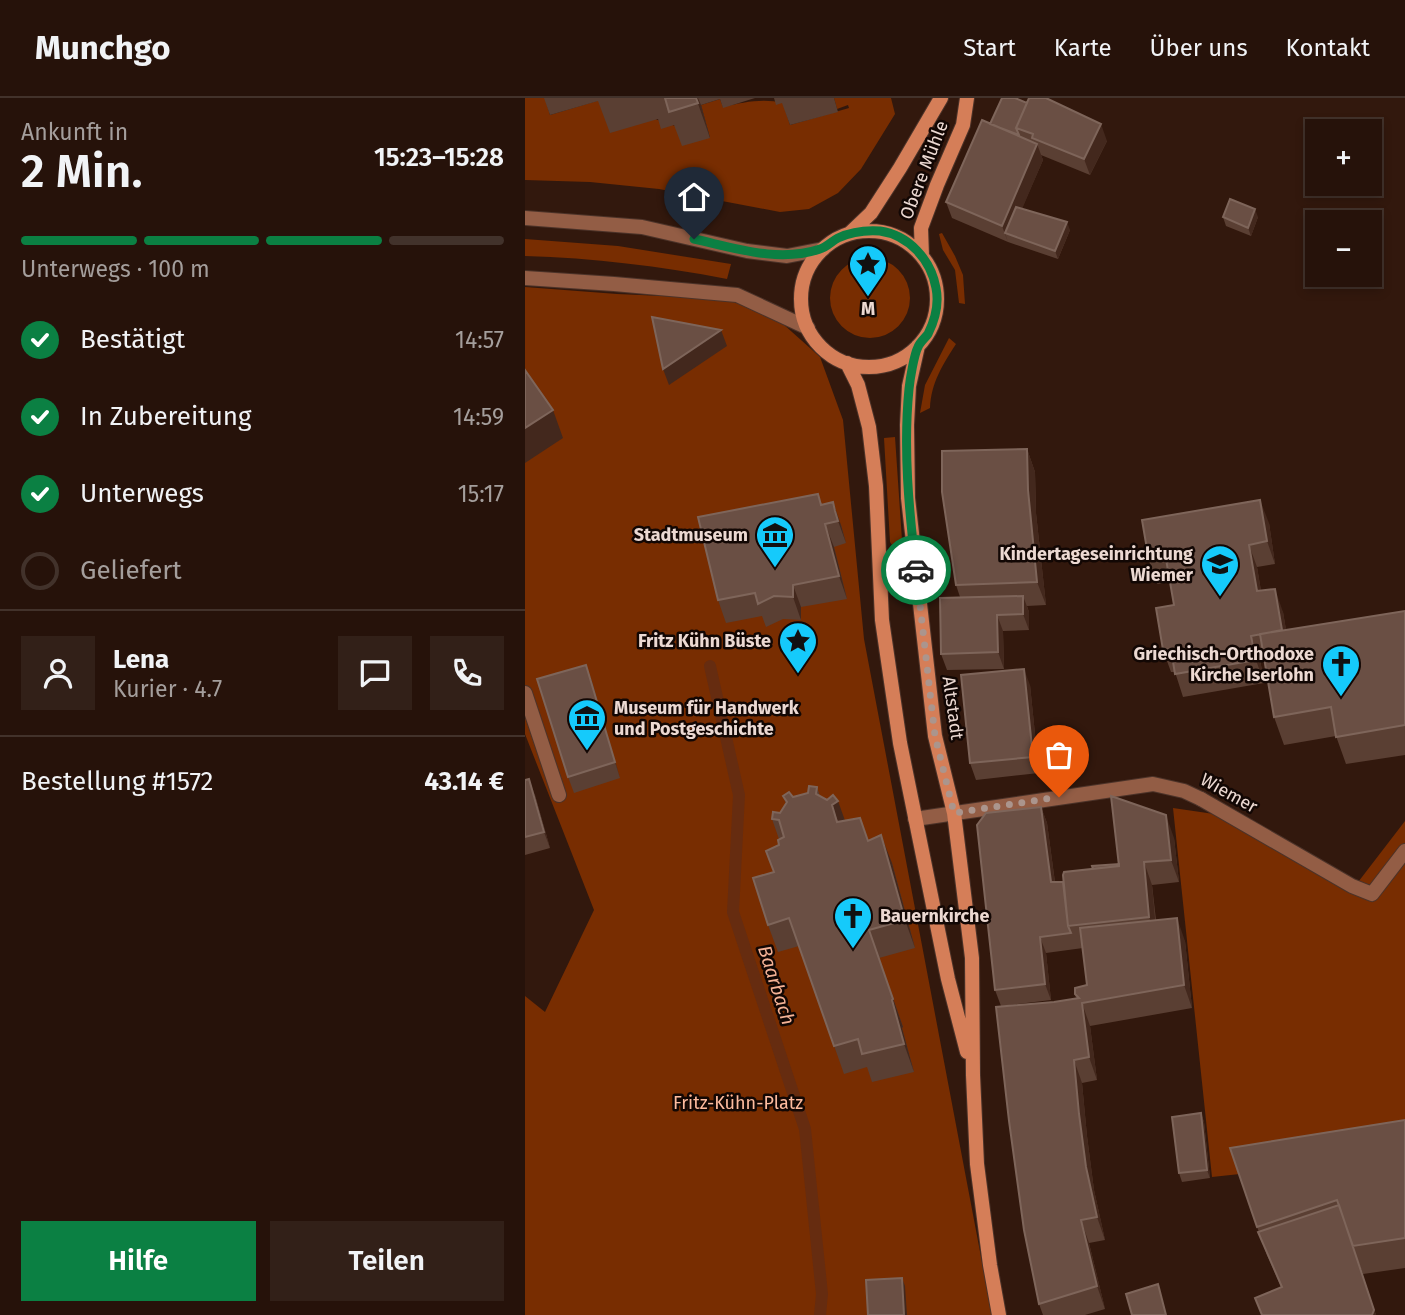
<!DOCTYPE html>
<html lang="de">
<meta charset="utf-8">
<style>
body{margin:0;font-family:"Fira Sans",sans-serif;background:#322018;color:#f1f3f6;height:100vh;display:flex;flex-direction:column;font-size:26px;white-space:nowrap}
*{box-sizing:border-box;margin:0}
p{font-size:23px;color:#a49e9c}
.icon{flex:none;width:38px;height:38px;fill:none;stroke:currentColor;stroke-width:2;stroke-linecap:round;stroke-linejoin:round}
.map{position:relative;flex:1;overflow:hidden}
.details{display:flex;flex-direction:column;background:#26120a;width:525px}
.details>*{flex:none}
.tools{position:absolute;left:780px;top:21px;display:grid;gap:14px}
.tools a{display:grid;place-items:center;width:77px;height:77px;border-radius:0px;background:#26120a;box-shadow:0 4px 10px #0003,0 0 0 2px #42322b;font-size:35px}
.pin{position:absolute;display:grid;place-items:center;width:60px;height:60px;color:#fff;margin:-72px -30px;border-radius:50% 50% 50% 0;rotate:-45deg;box-shadow:0 0 7px #0007}
.pin .icon{rotate:45deg}
.courier{position:absolute;display:grid;place-items:center;width:70px;height:70px;margin:-35px;border:5px solid #0b8043;border-radius:50%;background:#fff;color:#222;box-shadow:0 2px 9px #0007}
.summary em{font-style:normal;font-weight:600}
.summary div{display:flex;flex-direction:column-reverse}
.summary{display:flex;align-items:center;justify-content:space-between;height:119px;padding:0 21px}
h1{font-size:46px;font-weight:600;line-height:52px}
.bar{display:grid;grid-template-columns:repeat(4,1fr);gap:10px 7px;align-content:center;height:84px;padding:0 21px}
.bar i{height:9px;border-radius:5px;background:#42322b}
.bar .current{background:#0b8043}
.bar p{grid-column:span 4}
.line{display:flex;align-items:center;gap:18px;padding:0 21px;border-top:2px solid #42322b}
.line div{flex:1}
.round{display:grid;place-items:center;flex:none;width:74px;height:74px;border-radius:0px;background:#322018}
ol{padding:0 21px;list-style:none}
li{display:flex;align-items:center;gap:21px;height:77px}
li p{margin-inline-start:auto}
li .icon{padding:7px;border-radius:50%;background:#0b8043;color:#fff;stroke-width:4}
li:last-child{color:#a49e9c}
li i{width:38px;height:38px;border:4px solid #42322b;border-radius:50%}
.cta{display:flex;gap:14px;margin-top:auto;padding:14px 21px}
.cta a{flex:1;height:80px;border-radius:0px;background:#0b8043;color:#fff;font-size:28px;font-weight:600;line-height:80px;text-align:center}
.cta a+a{background:#322018;color:#f1f3f6}
header{display:flex;align-items:center;gap:42px;box-sizing:border-box;height:98px;padding:0 35px;background:#26120a;border-bottom:2px solid #42322b}
header strong{font-size:33px}
nav{display:flex;gap:38px;margin-inline-start:auto;font-size:24px}
main{display:flex;flex:1;min-height:0}
.map>svg:first-child{display:block}
.green{fill:#782d01}
.lines{fill:none;stroke-linecap:round;stroke-linejoin:round}
.stream{stroke:#662c10;stroke-width:12}
.service-casing{stroke:#4c3329;stroke-width:16}
.minor-casing{stroke:#4c3329;stroke-width:16}
.tertiary-casing{stroke:#4c3329;stroke-width:16}
.secondary-casing{stroke:#4c3329;stroke-width:16}
.service{stroke:#935d45;stroke-width:14}
.minor{stroke:#935d45;stroke-width:14}
.tertiary{stroke:#935d45;stroke-width:14}
.secondary{stroke:#d57e58;stroke-width:14}
.wall{fill:#5a3f33}
.shaded-wall{fill:#43281d}
.building{fill:#6a4f44;stroke:#7e655a;stroke-width:2}
.done{stroke:#ab958d;stroke-width:7;stroke-dasharray:0 12.6}
.route{stroke:#0b8043;stroke-width:9}
.labels{text-anchor:middle;stroke-width:5;stroke-linejoin:round;paint-order:stroke}
.street-label{font-size:18px;fill:#ecd9d2;stroke:#120704}
.poi-label{font-size:18px;font-weight:bold;fill:#ecd9d2;stroke:#120704;text-anchor:end}
.park-label{font-size:18px;fill:#ffbc9f;stroke:#120704}
.water-label{font-size:19px;font-style:italic;fill:#f5b295;stroke:#120704}
</style>
<header>
<strong>Munchgo</strong>
<nav><a>Start</a><a>Karte</a><a>Über uns</a><a>Kontakt</a></nav>
</header>
<main>
<section class="details">
<div class="summary"><div><h1>2 Min.</h1><p>Ankunft in</p></div><em>15:23–15:28</em></div>
<div class="bar"><i class="current"></i><i class="current"></i><i class="current"></i><i></i><p>Unterwegs · 100 m</p></div>
<ol>
<li><svg class="icon" aria-label="check" viewBox="0 0 24 24"><path d="M5 12l5 5 9-10"/></svg>Bestätigt<p>14:57</p></li>
<li><svg class="icon" aria-label="check" viewBox="0 0 24 24"><path d="M5 12l5 5 9-10"/></svg>In Zubereitung<p>14:59</p></li>
<li><svg class="icon" aria-label="check" viewBox="0 0 24 24"><path d="M5 12l5 5 9-10"/></svg>Unterwegs<p>15:17</p></li>
<li><i></i>Geliefert</li>
</ol>
<div class="line" style="height:126px"><a class="round"><svg class="icon" aria-label="person" viewBox="0 0 24 24"><circle cx="12" cy="8" r="4"/><path d="M4 21q1-7 8-7t8 7"/></svg></a><div><b>Lena</b><p>Kurier · 4.7</p></div><a class="round"><svg class="icon" aria-label="chat" viewBox="0 0 24 24"><path d="M4 5h16v11H9l-5 4z"/></svg></a><a class="round"><svg class="icon" aria-label="phone" viewBox="0 0 24 24"><path d="M5 4h4l2 5-3 2q2 4 5 5l2-3 5 2v4C11 20 4 13 5 4z"/></svg></a></div>
<div class="line" style="height:91px"><div>Bestellung #1572</div><b>43.14 €</b></div>
<div class="cta"><a>Hilfe</a><a>Teilen</a></div>
</section>
<div class="map">
<svg width="880" height="1217" viewBox="0 0 880 1217">
<rect width="100%" height="100%" fill="#32180d"/>
<path class="green" d="M0,0H20L25,17L75,2L185,40L176,7L195,1L198,9C218,4 239,0 258,5L265,27L324,10L323,7L312,11L309,0H366L370,16L336,71L313,95L284,111L255,114L134,91L65,84L0,82Z
M417,135L430,158L438,177L440,206L434,205L430,172L418,152L414,136Z
M0,141L93,148L206,166L202,181C135,168 68,160 0,158Z
M305 200a40 40 0 1 1 80 0a40 40 0 1 1-80 0Z
M0,189L92,196L205,201L248,217L295,259L318,322L339,541L467,1217H0V898L20,914L69,812L0,636Z
M424,240L431,246C418,266 406,285 405,310L395,315L400,287Z
M370,339L377,442L373,447H367L365,444L359,340Z
M648,710L689,716L827,792L880,723V1042L715,1076L687,1079Z"/>
<g class="lines">
<path class="stream" d="M185,568L214,697L208,814L280,1031L297,1196L295,1217"/>
<defs>
<path id="service" d="M0,595L34,697
M676,701L827,788L847,796L880,753"/>
<path id="minor" d="M390,721L628,686L659,693L676,701"/>
<path id="tertiary" d="M0,120L117,129L222,153L262,158L298,151
M0,180L89,186L212,197L283,230"/>
<path id="secondary" d="M276 201a68 68 0 1 1 136 0a68 68 0 1 1-136 0Z
M325,135L346,115L375,70L416,0
M397,158L396,130L412,87L438,27L442,0
M393,248L384,288L382,327L383,400L410,638L429,715L447,860L448,977L452,1066L465,1167L474,1217
M322,265L333,287L344,329L351,388L357,522L375,645L423,881L442,954"/>
</defs>
<use href="#service" class="service-casing"/>
<use href="#minor" class="minor-casing"/>
<use href="#tertiary" class="tertiary-casing"/>
<use href="#secondary" class="secondary-casing"/>
<use href="#service" class="service"/>
<use href="#minor" class="minor"/>
<use href="#tertiary" class="tertiary"/>
<use href="#secondary" class="secondary"/>
</g>
<path class="wall" d="M19,0H230L198,10L195,1L176,7L185,40L157,48L149,27L136,31L133,21L85,35L73,3L25,17Z
M249,0H309L313,14L265,27L257,5L251,7Z
M465,26L582,43L565,77L516,57L518,62L497,110L545,132L533,161L483,144L427,120L421,104Z
M698,119H733L726,138L701,128Z
M502,351L510,374L511,415L521,507L502,508L504,514V532L478,533L479,571L422,572L416,556L435,499L431,487Z
M297,407L316,427L321,445L309,449L322,501L276,509V522L258,521L241,529L237,518L201,525L193,502Z
M744,425L750,466L732,469L736,493L758,514L761,532L880,513V657L821,666L811,638L759,647L749,619L739,560L735,561L739,585L658,599L650,574H646L638,552L649,507L645,484L632,486L624,463Z
M67,584L95,680L49,695L43,679Z
M505,587L514,675L451,682L445,665Z
M0,682L10,697L25,750L0,757Z
M292,689L295,698L320,723L367,765L390,850L354,860L378,929L377,930L389,974L347,984L342,969L319,976L274,848L253,854L243,827L249,774L254,741L247,721L255,715L261,706L258,698L268,699L283,695Z
M516,709L522,725L530,784H538L568,771L594,766L649,740L654,784L627,787L631,822L660,843L667,910L565,928L572,982L557,985L562,1038L569,1092L580,1142L564,1145L580,1211L560,1217H518L514,1206L529,904L551,900L550,896L562,887L558,850L521,855L526,902L476,908L470,892Z
M676,1015L679,1024L685,1080L657,1084L654,1075Z
M880,1022V1170L838,1176L832,1160L851,1217L756,1189L742,1157L732,1129Z"/>
<path class="shaded-wall" d="M171,0H173L176,7L185,40Z
M576,26L582,43L565,77L559,61Z
M512,46L518,62L486,137L480,135L483,144L477,128Z
M730,111L733,119L726,138L723,130Z
M542,124L545,132L533,161L530,153Z
M196,232L202,248L144,287L138,271Z
M28,312L38,340L0,365V330Z
M502,351L510,374L511,415L521,507L512,484L503,392Z
M735,402L744,425L750,466L742,443Z
M308,404L316,427L321,445L313,423Z
M300,426L309,449L322,501L314,478Z
M724,447L732,469L740,516L732,493Z
M268,487L276,509V522L268,499Z
M750,491L758,514L765,555L757,533Z
M498,498L504,514V532L498,516Z
M472,517L478,533L479,571L473,554Z
M726,538L735,561L739,585L731,562Z
M61,567L67,584L95,680L90,664Z
M499,571L505,587L514,675L508,659Z
M4,681L10,697L25,750L19,734Z
M313,703L323,731L317,735L307,707Z
M516,709L522,725L532,800L526,784Z
M641,717L649,740L654,784L646,762Z
M356,737L367,765L390,850L380,822Z
M619,764L627,787L632,842L624,819Z
M652,820L660,843L667,910L659,887Z
M344,832L378,929L377,930L389,974L379,946Z
M515,839L521,855L526,902L520,886Z
M557,905L565,928L572,982L564,959Z
M549,962L557,985L562,1038L569,1092L580,1142L572,1119L561,1069L554,1016Z
M676,1015L679,1024L685,1080L682,1072Z
M814,1107L828,1148L851,1217H847Z
M556,1122L564,1145L580,1211L572,1188Z
M377,1180L380,1188L382,1217H379Z"/>
<path class="building" d="M140,0H171L173,5L144,14Z
M477,0H490L502,5L491,30L494,37L465,26Z
M504,0H521L576,26L559,61L507,40L508,36L491,30Z
M457,22L512,46L477,128L421,104Z
M705,101L730,111L723,130L698,119Z
M491,109L542,124L530,153L480,135Z
M127,219L196,232L138,271Z
M0,272L28,312L0,330Z
M502,351L503,392L512,484L431,487L417,394V353Z
M293,396L296,407L308,404L310,413L313,423L300,426L314,478L268,487V499L249,498L233,506L230,495L193,502L173,419Z
M735,402L742,443L724,447L732,493L750,491L757,532L726,538L731,562L650,576L646,551L638,552L631,510L649,507L641,461L624,463L617,422Z
M498,498V516L472,517L473,554L416,556L415,500Z
M880,513V627L811,639L806,609L749,619L735,536Z
M61,567L90,664L43,679L12,581Z
M499,571L508,659L445,665L436,577Z
M4,681L19,734L0,739V682Z
M284,688L292,689L291,696L302,702L308,697L313,703L307,707L312,724L335,720L343,743L356,737L380,822L344,832L368,901L367,902L379,946L337,956L333,941L309,948L264,820L243,827L228,780L249,774L241,753L254,747L253,742L259,739L254,722L247,721L248,714L255,715L262,704L258,698L264,694L268,699L283,695Z
M586,698L641,717L646,762L619,764L624,819L543,828L538,777L539,774L594,768Z
M516,709L526,784H538L543,828L546,835L515,839L520,886L470,892L452,727L461,715Z
M594,766V768L568,771L567,768Z
M652,820L659,887L557,905L564,959L549,962L554,1016L561,1069L572,1119L556,1122L572,1188L514,1206L499,1132L484,1023L471,909L529,904L554,900L550,896V890L562,887L555,830Z
M676,1015L682,1072L654,1075L647,1019Z
M880,1022V1140L828,1148L812,1102L732,1129L705,1050Z
M814,1107L849,1212L847,1217H737L730,1200L757,1189L733,1134Z
M377,1180L379,1217H343L341,1182Z
M633,1186L641,1217H607L601,1196Z"/>
<g class="lines">
<path class="done" d="M391,472L410,638L429,715L534,699"/>
<path class="route" d="M169,141C210,150 254,165 295,151C302,149 307,143 313,140C326,134 340,132 355,133C384,137 406,162 411,190C414,205 410,222 403,236C400,240 395,244 393,249C389,257 385,281 384,291C378,351 384,412 391,472"/>
</g>
<defs>
<symbol id="sight-pin" viewBox="-11 -11 22 30"><path d="M0 17L-7.5 6A9.5 9.5 0 1 1 7.5 6Z" fill="#15cafb" stroke="#120704"/><path d="M0-6L1.8-2.2L6-1.7L2.9 1.2L3.7 5.4L0 3.3L-3.7 5.4L-2.9 1.2L-6-1.7L-1.8-2.2Z" fill="#111"/></symbol>
<symbol id="museum-pin" viewBox="-11 -11 22 30"><path d="M0 17L-7.5 6A9.5 9.5 0 1 1 7.5 6Z" fill="#15cafb" stroke="#120704"/><path d="M0-6L6-3V-2H-6V-3ZM-5-1h2V3h-2ZM-1-1h2V3h-2ZM3-1h2V3H3ZM-6 4H6V6H-6Z" fill="#111"/></symbol>
<symbol id="school-pin" viewBox="-11 -11 22 30"><path d="M0 17L-7.5 6A9.5 9.5 0 1 1 7.5 6Z" fill="#15cafb" stroke="#120704"/><path d="M0-5L7-2L0 1L-7-2ZM-4 1L0 2.5L4 1V4Q0 6-4 4Z" fill="#111"/></symbol>
<symbol id="church-pin" viewBox="-11 -11 22 30"><path d="M0 17L-7.5 6A9.5 9.5 0 1 1 7.5 6Z" fill="#15cafb" stroke="#120704"/><path d="M-1.2-6h2.4v3.5h3.3v2.4h-3.3V6h-2.4V-.1h-3.3v-2.4h3.3Z" fill="#111"/></symbol>
</defs>
<g fill-rule="evenodd">
<use href="#sight-pin" x="321" y="144" width="44" height="60"/>
<use href="#museum-pin" x="228" y="415" width="44" height="60"/>
<use href="#school-pin" x="673" y="444" width="44" height="60"/>
<use href="#sight-pin" x="251" y="521" width="44" height="60"/>
<use href="#church-pin" x="794" y="544" width="44" height="60"/>
<use href="#museum-pin" x="40" y="598" width="44" height="60"/>
<use href="#church-pin" x="306" y="796" width="44" height="60"/>
</g>
<g class="labels">
<g class="street-label">
<text transform="translate(399 72) rotate(-69)" y="6">Obere Mühle</text>
<text transform="translate(428 610) rotate(82)" y="6">Altstadt</text>
<text transform="translate(704 695) rotate(29)" y="6">Wiemer</text>
</g>
<g class="poi-label">
<text x="343" y="217" text-anchor="middle">M</text>
<text x="223" y="443">Stadtmuseum</text>
<text x="668" y="462">Kindertageseinrichtung<tspan x="668" dy="21">Wiemer</tspan></text>
<text x="246" y="549">Fritz Kühn Büste</text>
<text x="789" y="562">Griechisch-Orthodoxe<tspan x="789" dy="21">Kirche Iserlohn</tspan></text>
<text x="89" y="616" text-anchor="start">Museum für Handwerk<tspan x="89" dy="21">und Postgeschichte</tspan></text>
<text x="355" y="824" text-anchor="start">Bauernkirche</text>
</g>
<g class="park-label">
<text x="213" y="1011">Fritz-Kühn-Platz</text>
</g>
<g class="water-label">
<text transform="translate(252 887) rotate(72)" y="7">Baarbach</text>
</g>
</g>
</svg>
<div class="tools">
<a>+</a>
<a>−</a>
</div>
<div class="pin" style="left:534px;top:699px;background:#ea580c"><svg class="icon" aria-label="bag" viewBox="0 0 24 24"><path d="M5 8h14l-1 12H6zM9 8a3 3 0 0 1 6 0"/></svg></div>
<div class="pin" style="left:169px;top:141px;background:#1f2937"><svg class="icon" aria-label="home" viewBox="0 0 24 24"><path d="M3 11l9-7 9 7M6 9v11h12V9"/></svg></div>
<div class="courier" style="left:391px;top:472px"><svg class="icon" aria-label="car" viewBox="0 0 24 24"><path d="M5 17H2v-5l4-1 3-4h7l3 4 3 1v5h-3M9 17h6M6 11h13"/><circle cx="7" cy="17" r="2"/><circle cx="17" cy="17" r="2"/></svg></div>
</div>
</main>
